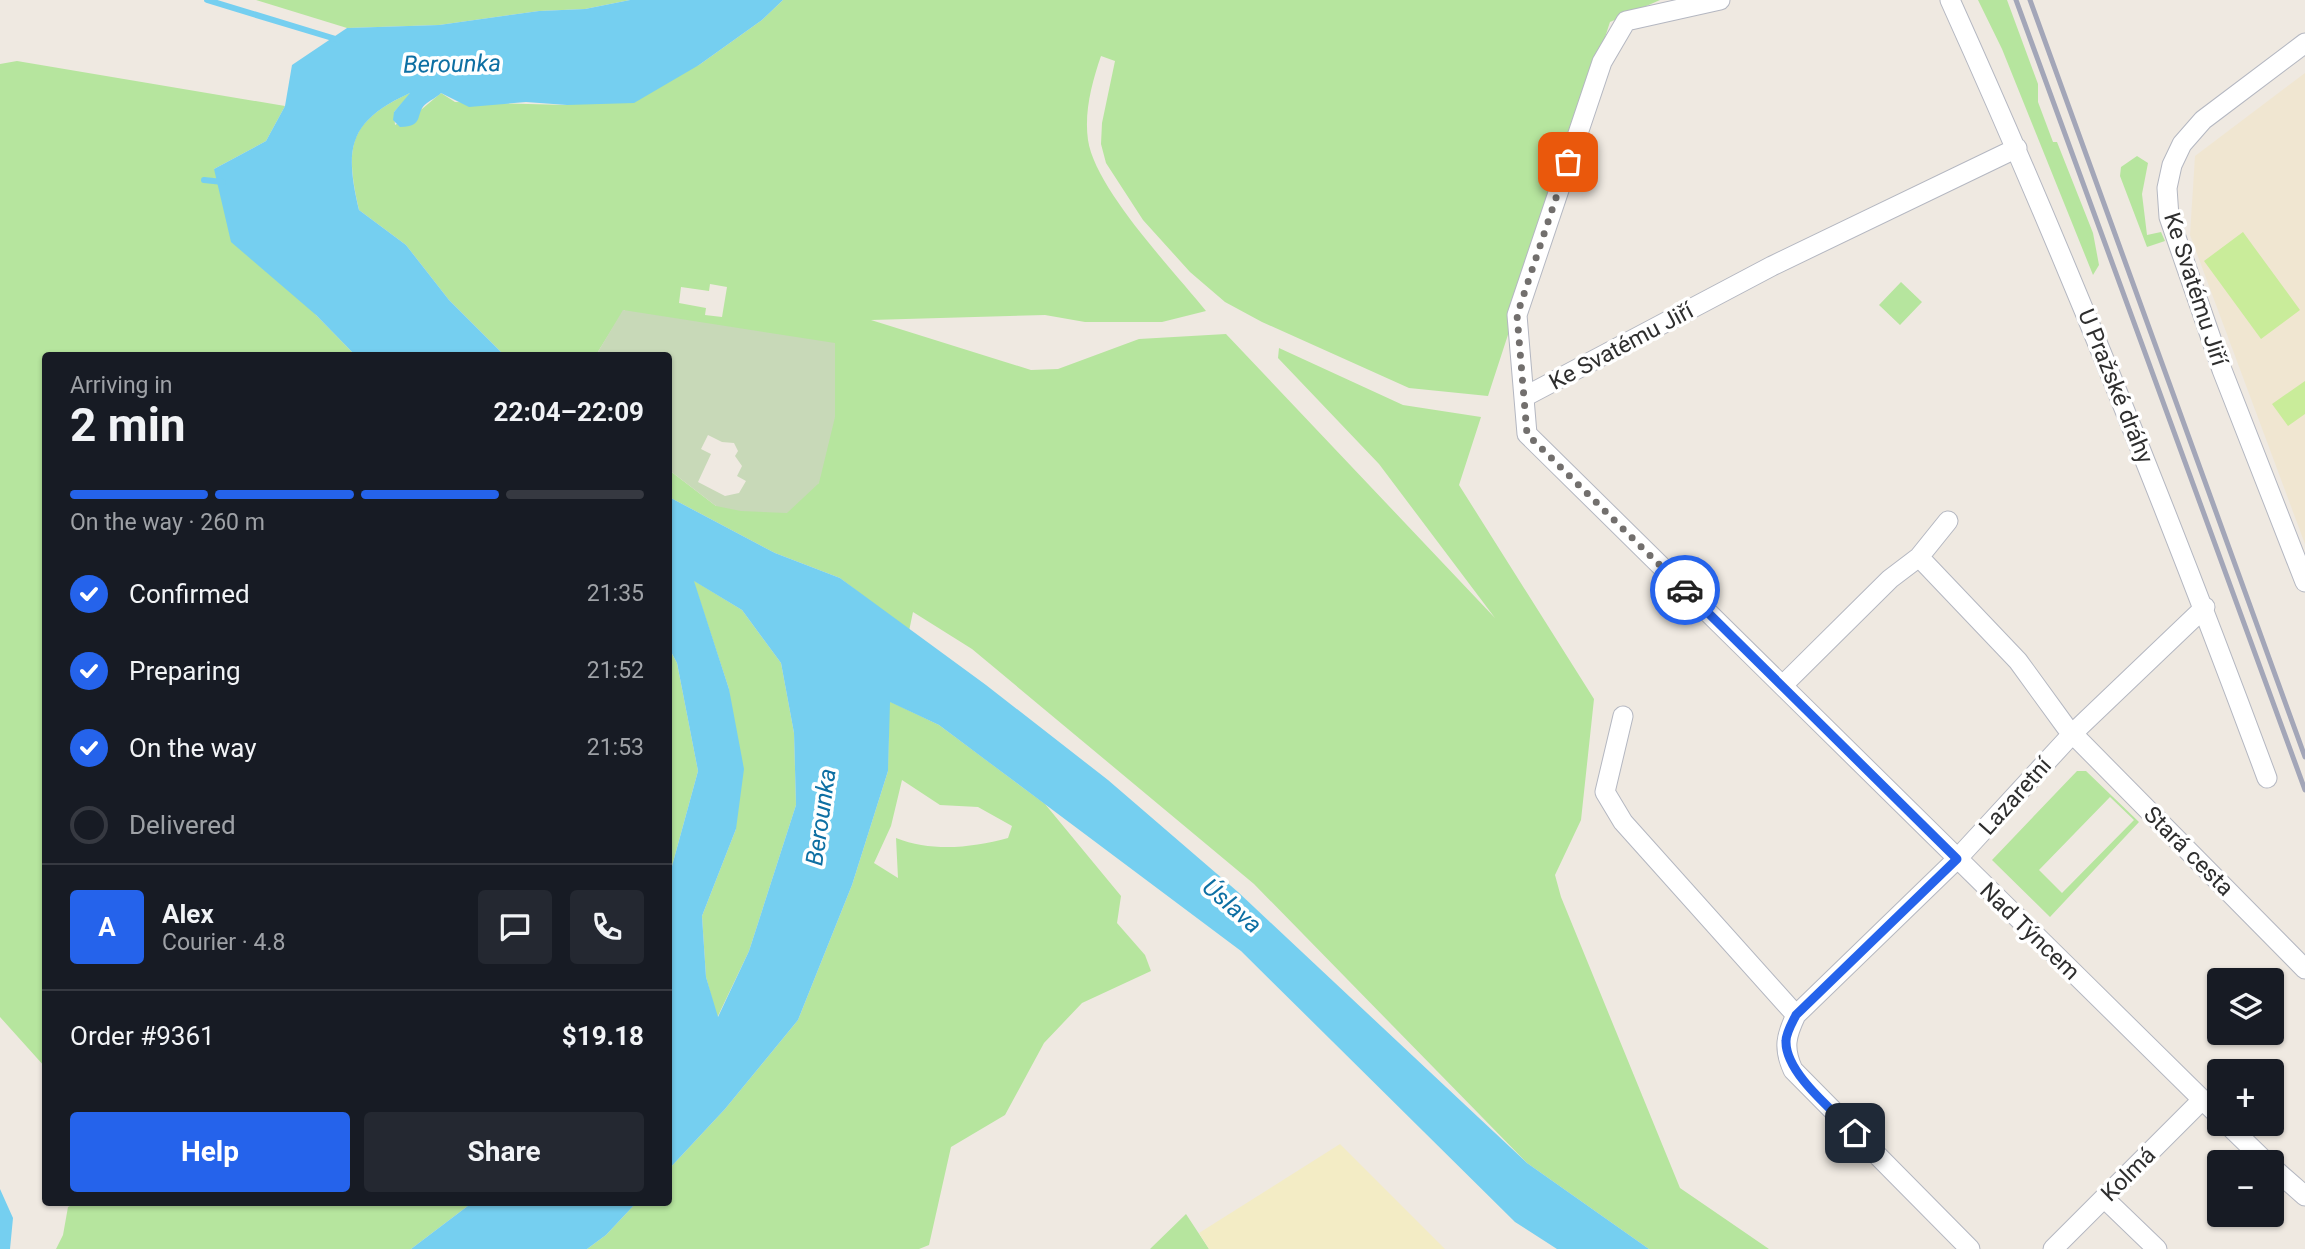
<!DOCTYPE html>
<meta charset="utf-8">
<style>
body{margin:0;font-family:Roboto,sans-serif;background:#242831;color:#f1f3f6;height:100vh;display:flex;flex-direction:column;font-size:26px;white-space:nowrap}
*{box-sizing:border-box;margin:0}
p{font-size:23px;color:#9ea1a6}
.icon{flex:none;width:38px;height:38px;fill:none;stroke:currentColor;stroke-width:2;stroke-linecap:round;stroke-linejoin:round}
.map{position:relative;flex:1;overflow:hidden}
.sheet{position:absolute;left:42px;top:352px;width:630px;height:854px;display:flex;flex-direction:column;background:#171b24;border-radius:7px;box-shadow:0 2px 5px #0004}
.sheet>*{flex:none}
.controls{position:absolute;left:2207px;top:968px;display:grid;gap:14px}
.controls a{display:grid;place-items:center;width:77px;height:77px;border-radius:7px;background:#171b24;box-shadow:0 2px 5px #0004;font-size:35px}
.pin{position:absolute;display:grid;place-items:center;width:60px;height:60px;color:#fff;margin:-30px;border-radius:14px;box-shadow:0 4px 10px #0006}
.courier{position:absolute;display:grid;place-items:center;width:70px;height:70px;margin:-35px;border:5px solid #2563eb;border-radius:50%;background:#fff;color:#222;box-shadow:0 2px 9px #0007}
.summary em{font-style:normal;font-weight:700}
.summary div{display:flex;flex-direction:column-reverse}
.summary{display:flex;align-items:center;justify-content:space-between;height:119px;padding:0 28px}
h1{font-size:46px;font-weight:700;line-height:52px}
.bar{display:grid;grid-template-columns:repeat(4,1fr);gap:10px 7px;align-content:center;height:84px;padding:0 28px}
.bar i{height:9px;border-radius:5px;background:#363941}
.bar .selected{background:#2563eb}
.bar p{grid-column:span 4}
.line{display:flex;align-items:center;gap:18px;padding:0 28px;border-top:2px solid #363941}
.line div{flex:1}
.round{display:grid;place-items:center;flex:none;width:74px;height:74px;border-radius:7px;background:#242831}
ol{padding:0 28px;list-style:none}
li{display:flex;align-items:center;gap:21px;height:77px}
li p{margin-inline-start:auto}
li .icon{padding:7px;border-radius:50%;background:#2563eb;color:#fff;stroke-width:4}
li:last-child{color:#9ea1a6}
li i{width:38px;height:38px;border:4px solid #363941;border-radius:50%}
.button{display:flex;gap:14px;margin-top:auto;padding:14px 28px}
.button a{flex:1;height:80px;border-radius:7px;background:#2563eb;color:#fff;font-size:28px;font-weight:700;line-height:80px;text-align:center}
.button a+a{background:#242831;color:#f1f3f6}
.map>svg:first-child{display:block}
.education{fill:#f0e6d1}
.green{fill:#b6e59e;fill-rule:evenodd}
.sand{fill:#f3ecc5}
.cemetery{fill:#c8d9b8;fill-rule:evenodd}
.pitch{fill:#c9ec9a}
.water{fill:#75cff0;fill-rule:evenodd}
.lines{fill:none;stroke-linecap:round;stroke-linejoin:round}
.stream{stroke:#75cff0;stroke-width:6}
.minor-casing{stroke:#b4b7c1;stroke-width:21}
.minor{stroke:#fff;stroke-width:19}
.rail{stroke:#a3a6b8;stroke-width:5}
.done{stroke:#726f6d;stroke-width:7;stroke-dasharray:0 12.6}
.route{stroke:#2563eb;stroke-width:9}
.labels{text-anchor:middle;stroke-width:7;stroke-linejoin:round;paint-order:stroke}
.street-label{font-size:23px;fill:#2e2e2e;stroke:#fff}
.water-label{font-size:24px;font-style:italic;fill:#0d6fa3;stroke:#fff}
</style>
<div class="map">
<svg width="2305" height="1249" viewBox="0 0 2305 1249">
<rect width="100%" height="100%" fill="#efe9e1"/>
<path class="education" d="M2305,73V544L2190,235L2195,156Z"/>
<path class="green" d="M256,0H630L585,9L539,11L439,25L347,28Z
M783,0H1660L1610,22L1488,396L1409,388L1262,322L1225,302L1190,272L1143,220L1106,163L1101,144L1102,123L1115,61L1101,56C1092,82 1084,112 1088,140C1095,189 1174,271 1206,311L1162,322H1085L1045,315L871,320L1031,370L1058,369L1139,339L1226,334L1495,618L1379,464L1278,358L1279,348L1403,405L1481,417L1459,485L1594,699L1581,820L1555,875L1561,897L1680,1188L1769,1249H1649L1527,1163L1254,884L972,649L913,612L909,631L840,578L775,553L669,497V470L716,506L819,483L624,310L596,355H504L449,300L406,245L359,210C344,144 349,121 412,92L394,112L395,125L422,109L441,93L455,102L567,105L699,65L762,20ZM710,284L727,287L722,317L705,315L706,308L679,303L681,287L709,291Z
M1978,0H2007L2038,84V102L2053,142H2057L2093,233L2099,265L2093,275L2002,49Z
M17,61L285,106L266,141L214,169L316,315L355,355H46L45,1067L0,1017V64Z
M2137,156L2148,163L2142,194L2147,235L2161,232L2165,241L2147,247L2120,176L2121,167Z
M1901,282L1922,302L1900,325L1879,305Z
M693,580L742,610L781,663L794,733L796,805L749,951L717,1018L706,977L702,916L736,829L729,689Z
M669,648L677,663L698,771L669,877Z
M889,701L939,725L1045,804L1121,896L1117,923L1145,955L1151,971L1082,1003L1044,1043L1005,1115L951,1147L929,1245L919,1249H587L606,1235L637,1202H668L669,1169L725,1109L798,1020L852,885L888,771ZM902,780L940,805L978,807L1012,826L1008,838C971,848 932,852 896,838L898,878L874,863L891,826Z
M2077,771H2086L2139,822L2050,917L1992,860ZM2110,797L2134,820L2062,893L2039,870Z
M78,1202H473L411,1249H56L63,1235L68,1207Z
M1186,1214L1209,1249H1150Z"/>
<path class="sand" d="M1340,1144L1445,1249H1209L1199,1233Z"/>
<path class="cemetery" d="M623,310L835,343V417L819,483L787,513L741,511L716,506L669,470L668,355H596ZM708,435L722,442L734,443L738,451L735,456L742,466L737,476L746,481L739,493L725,496L698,482L711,454L701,449Z"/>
<path class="pitch" d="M2243,232L2300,310L2261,339L2204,261Z
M2305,381V414L2288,426L2272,404Z"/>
<path class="water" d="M630,0H783L762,20L699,65L634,103L567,105L526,102L469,107L441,93C436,98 432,99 427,103C414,112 426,127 400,127L393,120L394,112L410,93C349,121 344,147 359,210L406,245L449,300L504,355H355L316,315L231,242L214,169L266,141L285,106L292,65L347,28L439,25L539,11L585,9Z
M669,497L775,553L840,578L986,685L1108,780L1238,892L1527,1163L1649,1249H1557L1515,1222L1241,951L939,725L890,702L888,771L852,885L798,1020L725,1109L669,1169V877L698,771L677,663L669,648ZM694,581L742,610L781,663L794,733L796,805L749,951L718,1017L706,977L702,916L736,829L744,769L729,689Z
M0,1189L13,1218L10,1249H0Z
M473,1202H637L606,1235L587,1249H411Z"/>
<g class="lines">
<path class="stream" d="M207,0L339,40
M204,180L223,182"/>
<defs>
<path id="minor" d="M1720,0L1626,21L1602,62L1517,315L1527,434L2219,1116
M1950,0C2066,257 2169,514 2267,778
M2305,43L2203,120L2182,144L2172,165L2167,188L2169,217L2222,370L2305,582
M1526,396L1772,266L2017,148
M1919,557L2018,661L2066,727L2305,969
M1783,685L1890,579L1919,557L1948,521
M1623,716L1605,792L1623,822L1796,1015
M2227,1124L2266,1162
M2272,1167L2305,1196
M2104,1198L2157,1249
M1970,1249L1793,1070C1783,1048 1786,1036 1796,1015L1957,859L2073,733L2205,607
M2053,1249L2202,1100"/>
</defs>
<use href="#minor" class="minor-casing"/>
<use href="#minor" class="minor"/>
<path class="rail" d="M2016,0L2305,790
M2030,0L2305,757"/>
</g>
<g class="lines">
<path class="done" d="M1568,162L1517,315L1527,434L1685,590"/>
<path class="route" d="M1685,590L1957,859L1796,1015C1792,1023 1786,1033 1786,1041C1785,1073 1834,1111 1855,1133"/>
</g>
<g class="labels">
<g class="street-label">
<text transform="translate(2196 289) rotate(72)" y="8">Ke Svatému Jiří</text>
<text transform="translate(1621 346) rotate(-28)" y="8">Ke Svatému Jiří</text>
<text transform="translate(2116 386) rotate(68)" y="8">U Pražské dráhy</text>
<text transform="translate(2015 796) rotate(-48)" y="8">Lazaretní</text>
<text transform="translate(2189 851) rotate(45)" y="8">Stará cesta</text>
<text transform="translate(2030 931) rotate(44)" y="8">Nad Týncem</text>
<text transform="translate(2128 1174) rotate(-45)" y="8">Kolmá</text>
</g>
<g class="water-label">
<text transform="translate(452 64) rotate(-1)" y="8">Berounka</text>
<text transform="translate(821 817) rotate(-82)" y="8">Berounka</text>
<text transform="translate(1232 906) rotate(41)" y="8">Úslava</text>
</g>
</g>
</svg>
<div class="controls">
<a><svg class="icon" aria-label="layers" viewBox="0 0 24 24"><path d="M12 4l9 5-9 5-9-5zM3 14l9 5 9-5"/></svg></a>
<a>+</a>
<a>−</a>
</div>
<div class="pin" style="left:1568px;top:162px;background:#ea580c"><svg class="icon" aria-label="bag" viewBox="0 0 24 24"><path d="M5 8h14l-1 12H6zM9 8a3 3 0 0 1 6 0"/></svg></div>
<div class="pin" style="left:1855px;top:1133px;background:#1f2937"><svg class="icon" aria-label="home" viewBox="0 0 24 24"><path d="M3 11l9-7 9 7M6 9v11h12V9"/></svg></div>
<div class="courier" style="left:1685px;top:590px"><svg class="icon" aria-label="car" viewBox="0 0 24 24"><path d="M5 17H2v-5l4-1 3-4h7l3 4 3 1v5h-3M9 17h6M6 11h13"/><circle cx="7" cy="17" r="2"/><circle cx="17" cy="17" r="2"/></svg></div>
<section class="sheet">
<div class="summary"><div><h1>2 min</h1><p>Arriving in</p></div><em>22:04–22:09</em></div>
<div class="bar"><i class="selected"></i><i class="selected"></i><i class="selected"></i><i></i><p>On the way · 260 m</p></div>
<ol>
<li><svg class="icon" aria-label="check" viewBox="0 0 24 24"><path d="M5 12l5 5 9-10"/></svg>Confirmed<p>21:35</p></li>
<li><svg class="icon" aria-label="check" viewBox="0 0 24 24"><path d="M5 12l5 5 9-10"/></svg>Preparing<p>21:52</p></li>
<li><svg class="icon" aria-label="check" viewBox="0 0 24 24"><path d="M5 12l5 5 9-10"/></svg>On the way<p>21:53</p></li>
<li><i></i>Delivered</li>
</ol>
<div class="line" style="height:126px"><b class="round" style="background:#2563eb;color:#fff">A</b><div><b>Alex</b><p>Courier · 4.8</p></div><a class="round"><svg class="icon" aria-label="chat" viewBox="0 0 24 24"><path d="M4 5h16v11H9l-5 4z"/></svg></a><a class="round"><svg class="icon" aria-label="phone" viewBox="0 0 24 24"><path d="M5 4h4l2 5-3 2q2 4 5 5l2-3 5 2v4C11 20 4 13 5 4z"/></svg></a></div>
<div class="line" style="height:91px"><div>Order #9361</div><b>$19.18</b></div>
<div class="button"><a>Help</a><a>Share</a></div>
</section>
</div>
